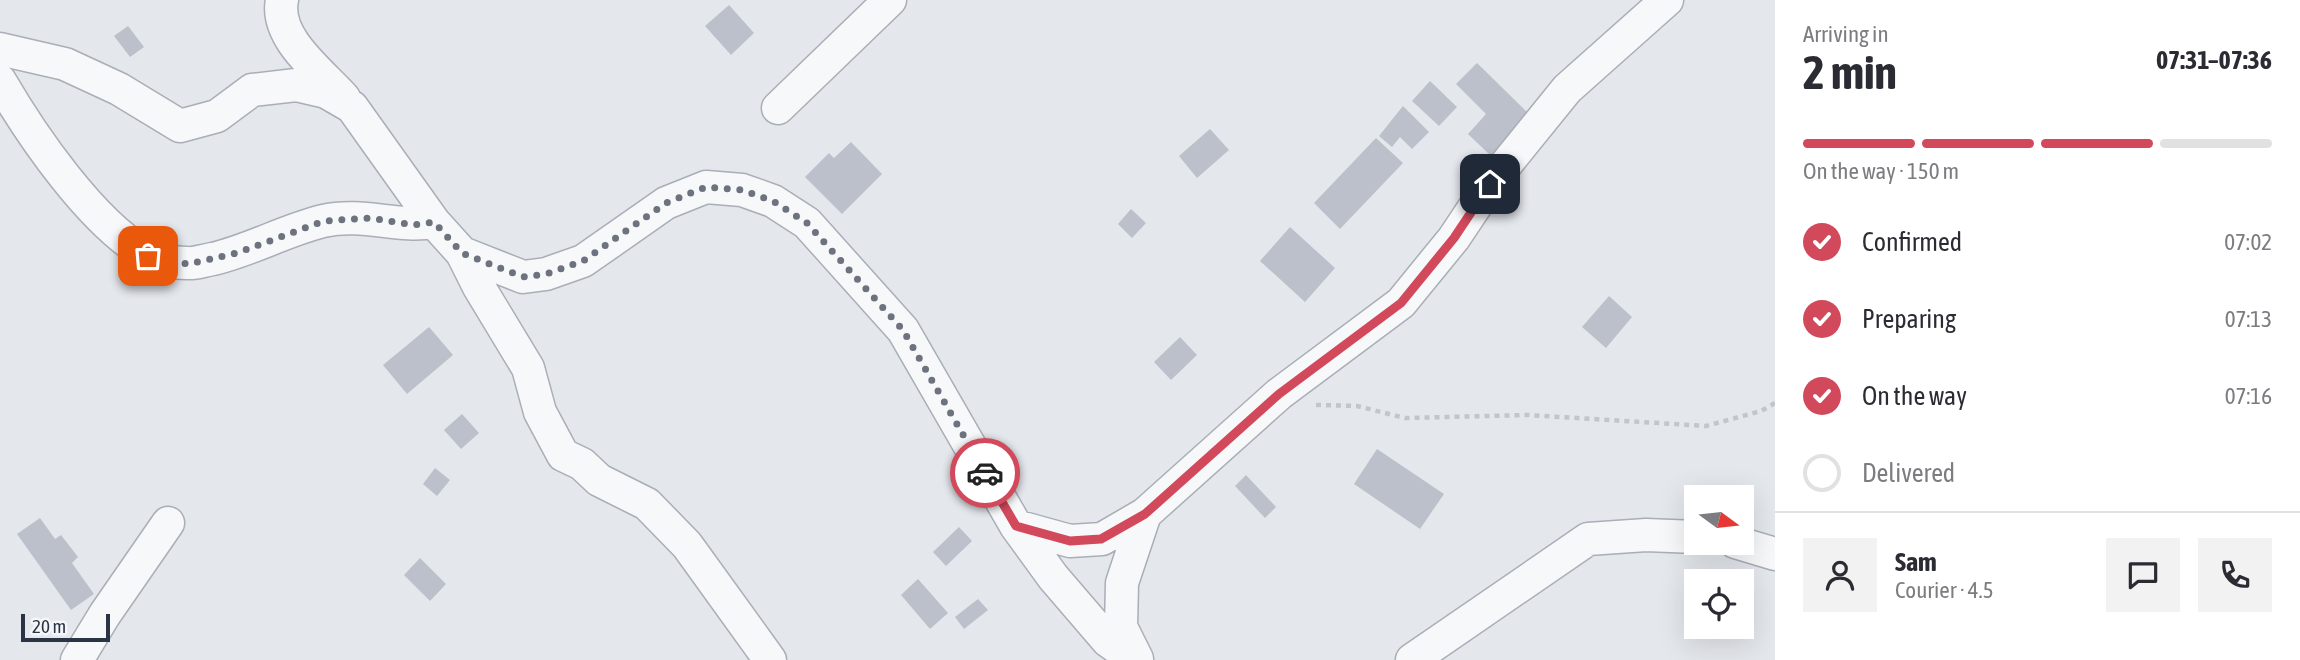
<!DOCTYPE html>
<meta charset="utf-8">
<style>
body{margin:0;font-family:"Asap Condensed",sans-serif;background:#f2f2f3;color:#2b2b33;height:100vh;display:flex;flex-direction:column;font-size:26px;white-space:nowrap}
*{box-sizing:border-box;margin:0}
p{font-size:23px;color:#7c7c81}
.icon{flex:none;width:38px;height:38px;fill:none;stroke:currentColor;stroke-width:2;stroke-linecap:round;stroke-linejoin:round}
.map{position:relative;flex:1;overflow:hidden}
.details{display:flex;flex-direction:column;background:#fff;width:525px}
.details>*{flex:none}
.needle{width:46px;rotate:105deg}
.controls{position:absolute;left:1684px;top:485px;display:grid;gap:14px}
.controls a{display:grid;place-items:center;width:70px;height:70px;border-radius:0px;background:#fff;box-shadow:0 7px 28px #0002;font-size:35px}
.scale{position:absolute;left:21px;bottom:18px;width:89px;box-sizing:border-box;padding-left:7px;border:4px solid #2b3445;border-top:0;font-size:19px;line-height:24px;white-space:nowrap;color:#2b3445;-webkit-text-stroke:5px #f4f6f9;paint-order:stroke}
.pin{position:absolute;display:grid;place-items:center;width:60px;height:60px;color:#fff;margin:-30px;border-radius:14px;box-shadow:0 4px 10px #0006}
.courier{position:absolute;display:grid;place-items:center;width:70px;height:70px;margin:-35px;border:5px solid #d1495b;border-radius:50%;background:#fff;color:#222;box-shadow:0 2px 9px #0007}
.headline em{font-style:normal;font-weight:700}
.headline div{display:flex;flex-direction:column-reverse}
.headline{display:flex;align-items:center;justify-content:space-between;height:119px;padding:0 28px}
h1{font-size:46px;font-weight:700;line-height:52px}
.bar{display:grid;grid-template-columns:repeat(4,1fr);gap:10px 7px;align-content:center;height:84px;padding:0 28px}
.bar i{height:9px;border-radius:5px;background:#e1e1e2}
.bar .selected{background:#d1495b}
.bar p{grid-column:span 4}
.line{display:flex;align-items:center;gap:18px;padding:0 28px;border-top:2px solid #e1e1e2}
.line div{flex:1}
.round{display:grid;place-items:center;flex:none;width:74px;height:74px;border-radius:0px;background:#f2f2f3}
ol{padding:0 28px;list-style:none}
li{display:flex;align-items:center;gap:21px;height:77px}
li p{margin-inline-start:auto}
li .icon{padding:7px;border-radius:50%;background:#d1495b;color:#fff;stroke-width:4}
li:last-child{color:#7c7c81}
li i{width:38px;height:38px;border:4px solid #e1e1e2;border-radius:50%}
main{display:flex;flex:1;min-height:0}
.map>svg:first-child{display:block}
.building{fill:#bbc0ca}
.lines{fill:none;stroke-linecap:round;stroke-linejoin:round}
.minor-casing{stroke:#a9aeb7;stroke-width:35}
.path{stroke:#c2c5cb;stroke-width:4.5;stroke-dasharray:5 5;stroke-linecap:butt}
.minor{stroke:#f7f8fa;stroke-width:32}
.done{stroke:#6c737f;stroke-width:7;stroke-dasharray:0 12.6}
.route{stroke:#d1495b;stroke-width:9}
</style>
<main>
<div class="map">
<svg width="1775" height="660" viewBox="0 0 1775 660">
<rect width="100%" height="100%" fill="#e4e7ec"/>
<path class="building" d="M729,5L754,33L731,55L705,26Z
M128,26L144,47L130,57L114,36Z
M1477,63L1529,114L1491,156L1468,134L1486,114L1456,84Z
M1430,81L1457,107L1439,126L1412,101Z
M1403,106L1429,132L1412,149L1400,137L1392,147L1379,136Z
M1210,129L1229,150L1197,178L1179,156Z
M1376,138L1403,163L1340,229L1314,203Z
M851,142L882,174L842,214L805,177L829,153L834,158Z
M1131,209L1146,223L1132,238L1118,224Z
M1290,227L1335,268L1305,302L1260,261Z
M1609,296L1632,317L1606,348L1582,327Z
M429,327L453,355L407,394L383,365Z
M1180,337L1197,355L1171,380L1154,362Z
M462,414L479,433L461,449L444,430Z
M1377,449L1444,494L1420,529L1354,484Z
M435,468L450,480L437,496L423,484Z
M1246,475L1276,507L1265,518L1235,486Z
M40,518L55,539L61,535L78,557L72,563L94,594L71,610L17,534Z
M959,527L972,541L946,566L933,552Z
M420,558L446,584L430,601L404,575Z
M918,579L948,613L930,629L901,595Z
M978,599L988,610L964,629L955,617Z"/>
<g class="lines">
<defs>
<path id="minor" d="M282,0C274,38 322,73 344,98
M0,49L65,64L119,89L180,126L217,116L252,90L296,85L326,92L352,107L434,222L462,253L523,277L546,274L583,261L666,203L706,187L742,190L773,201L807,223L903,330L1016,526L1053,577L1108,641L1135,660
M0,81C32,136 91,222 146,254C155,260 176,263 187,263C195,264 205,260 213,259C251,250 286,230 323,221C363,212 397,228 434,222
M778,108L890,0
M462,253L479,287L528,368L540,412L563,455L582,464L599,480L647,504L687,545L770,660
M1016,526L1070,541L1102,539L1145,514L1279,394L1401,303L1454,238L1490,184L1567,89L1667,0
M1735,542L1775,554
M1137,659L1121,627L1122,583L1145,514
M77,660L105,614L168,523
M1412,660L1588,539L1646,535L1696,537"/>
</defs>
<use href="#minor" class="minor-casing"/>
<path class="path" d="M1316,405L1357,406L1405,418L1528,415L1706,426L1761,411L1775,403"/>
<use href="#minor" class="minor"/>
</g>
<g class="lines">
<path class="done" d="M148,256L188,264L237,253L324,221L371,218L413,225L434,222L462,253L523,277L546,274L583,261L666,203L706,187L742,190L773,201L807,223L903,330L985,473"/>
<path class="route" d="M985,473L1016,526L1070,541L1101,539L1145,514L1279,394L1401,303L1454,238L1490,184"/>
</g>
</svg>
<div class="controls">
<a><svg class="needle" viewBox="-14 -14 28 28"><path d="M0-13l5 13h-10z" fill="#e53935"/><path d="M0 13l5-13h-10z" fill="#7c7c81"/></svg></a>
<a><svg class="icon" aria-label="locate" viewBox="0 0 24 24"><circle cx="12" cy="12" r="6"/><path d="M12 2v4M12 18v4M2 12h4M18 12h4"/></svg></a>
</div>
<div class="scale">20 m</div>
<div class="pin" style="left:148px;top:256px;background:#ea580c"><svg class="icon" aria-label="bag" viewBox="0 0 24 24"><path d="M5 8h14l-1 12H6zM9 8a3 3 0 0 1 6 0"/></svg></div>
<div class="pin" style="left:1490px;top:184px;background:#1f2937"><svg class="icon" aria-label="home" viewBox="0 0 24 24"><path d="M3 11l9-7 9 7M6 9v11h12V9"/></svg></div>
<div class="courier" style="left:985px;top:473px"><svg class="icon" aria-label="car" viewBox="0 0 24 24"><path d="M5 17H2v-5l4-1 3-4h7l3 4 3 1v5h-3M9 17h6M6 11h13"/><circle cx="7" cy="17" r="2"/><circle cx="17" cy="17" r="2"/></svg></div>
</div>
<section class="details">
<div class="headline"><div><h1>2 min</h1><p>Arriving in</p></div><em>07:31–07:36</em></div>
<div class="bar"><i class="selected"></i><i class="selected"></i><i class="selected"></i><i></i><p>On the way · 150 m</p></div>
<ol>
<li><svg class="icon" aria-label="check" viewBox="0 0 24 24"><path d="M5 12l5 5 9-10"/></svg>Confirmed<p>07:02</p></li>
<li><svg class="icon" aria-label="check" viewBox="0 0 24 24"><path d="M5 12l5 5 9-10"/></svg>Preparing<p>07:13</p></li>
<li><svg class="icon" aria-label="check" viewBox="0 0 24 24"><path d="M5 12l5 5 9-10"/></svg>On the way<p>07:16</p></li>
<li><i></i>Delivered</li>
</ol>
<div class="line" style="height:126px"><a class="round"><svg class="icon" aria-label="person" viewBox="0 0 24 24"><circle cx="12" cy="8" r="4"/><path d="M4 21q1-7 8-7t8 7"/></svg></a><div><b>Sam</b><p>Courier · 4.5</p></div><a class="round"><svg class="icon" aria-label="chat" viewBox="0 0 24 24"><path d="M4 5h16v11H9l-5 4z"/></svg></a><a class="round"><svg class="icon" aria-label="phone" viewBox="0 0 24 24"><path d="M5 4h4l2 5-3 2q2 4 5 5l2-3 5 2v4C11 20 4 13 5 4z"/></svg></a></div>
</section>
</main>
